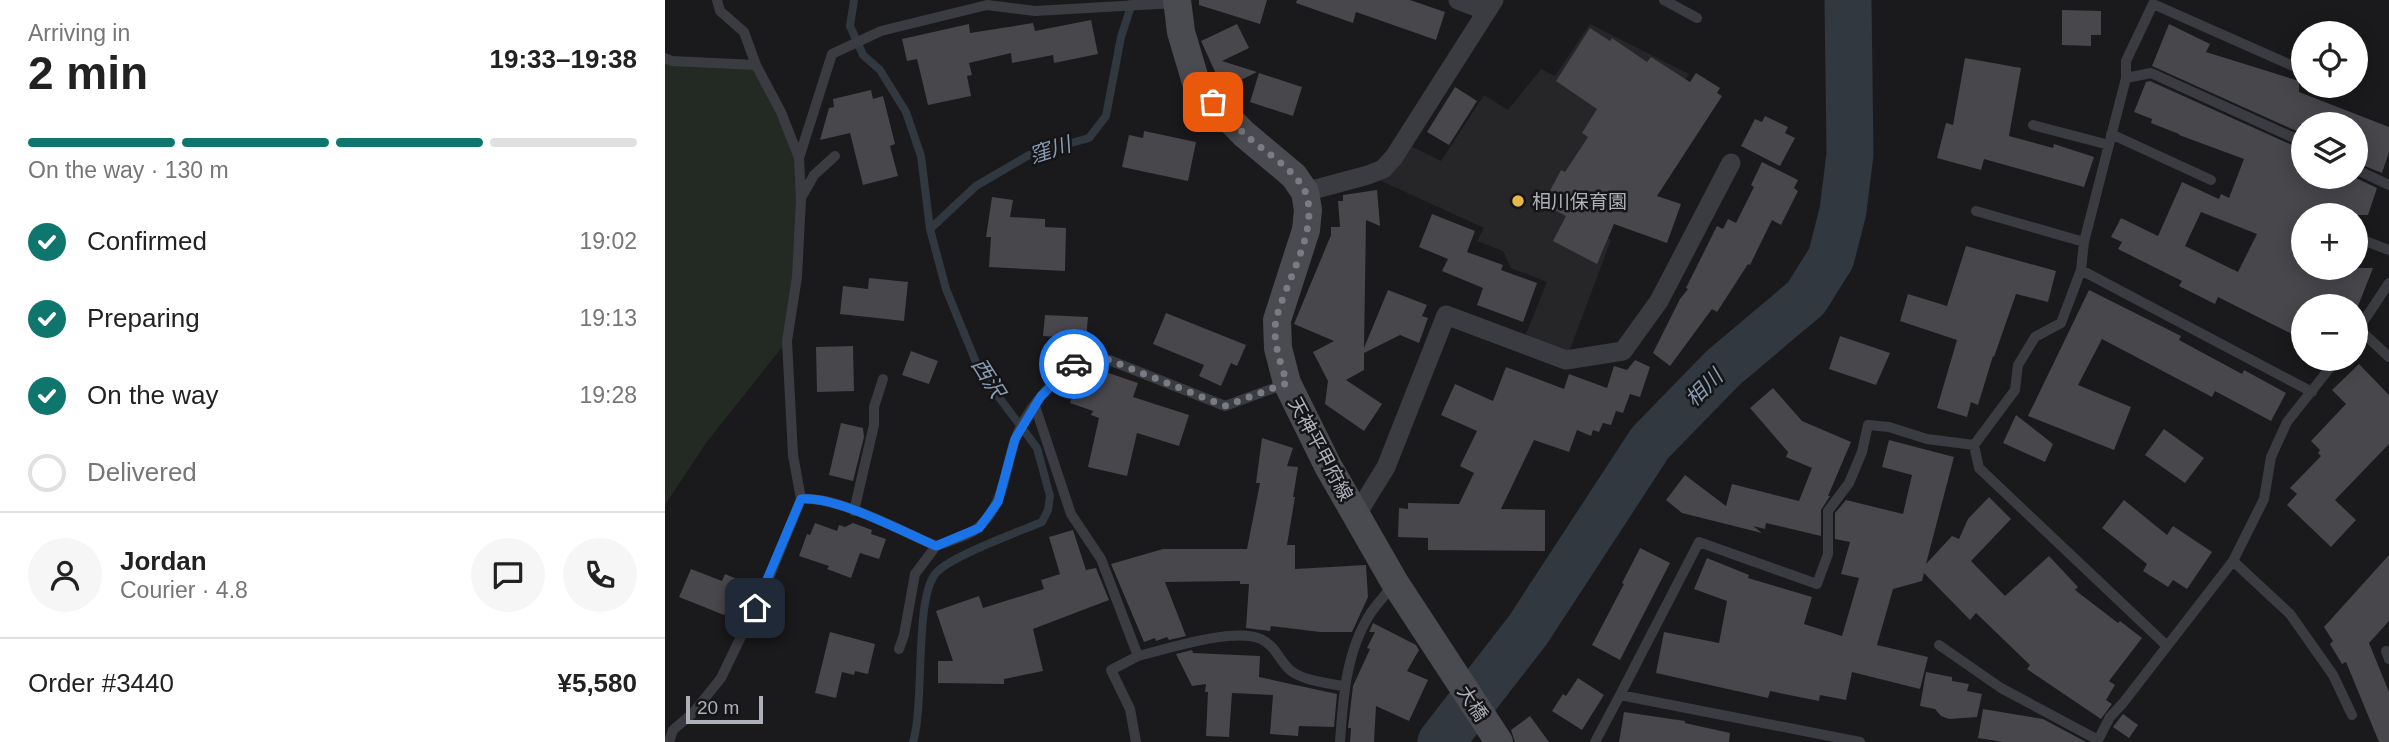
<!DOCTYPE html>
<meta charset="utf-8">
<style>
body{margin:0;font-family:Arial,"Noto Sans JP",sans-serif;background:#f6f6f6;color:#222;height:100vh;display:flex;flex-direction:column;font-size:26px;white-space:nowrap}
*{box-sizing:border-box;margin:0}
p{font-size:23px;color:#767676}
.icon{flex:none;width:38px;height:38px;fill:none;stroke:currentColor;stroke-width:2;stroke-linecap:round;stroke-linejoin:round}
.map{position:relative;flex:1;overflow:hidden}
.sheet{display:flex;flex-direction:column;background:#fff;width:665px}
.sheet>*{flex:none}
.buttons{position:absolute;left:1626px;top:21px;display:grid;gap:14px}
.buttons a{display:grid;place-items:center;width:77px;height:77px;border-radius:50%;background:#fff;box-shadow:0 4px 18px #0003;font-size:35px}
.scale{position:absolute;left:21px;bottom:18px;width:77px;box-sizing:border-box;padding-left:7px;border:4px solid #aeb1ba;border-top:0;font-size:19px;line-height:24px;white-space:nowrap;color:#aeb1ba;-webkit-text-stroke:5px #151517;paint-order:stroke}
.pin{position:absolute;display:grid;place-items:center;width:60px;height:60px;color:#fff;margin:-30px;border-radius:14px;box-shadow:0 4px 10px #0006}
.courier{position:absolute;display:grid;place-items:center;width:70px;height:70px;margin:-35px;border:5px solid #1a73e8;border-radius:50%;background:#fff;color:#222;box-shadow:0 2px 9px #0007}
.overview em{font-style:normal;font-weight:600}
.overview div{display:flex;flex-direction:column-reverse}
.overview{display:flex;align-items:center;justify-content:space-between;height:119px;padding:0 28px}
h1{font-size:46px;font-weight:600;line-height:52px}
.bar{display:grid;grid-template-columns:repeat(4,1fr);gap:10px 7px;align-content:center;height:84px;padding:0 28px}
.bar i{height:9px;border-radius:5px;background:#e0e0e0}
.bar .current{background:#0f766e}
.bar p{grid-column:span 4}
.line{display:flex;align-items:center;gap:18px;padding:0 28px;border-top:2px solid #e0e0e0}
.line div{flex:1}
.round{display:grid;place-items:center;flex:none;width:74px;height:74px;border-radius:37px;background:#f6f6f6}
ol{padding:0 28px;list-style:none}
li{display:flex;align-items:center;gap:21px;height:77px}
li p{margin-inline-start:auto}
li .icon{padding:7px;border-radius:50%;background:#0f766e;color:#fff;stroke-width:4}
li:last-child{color:#767676}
li i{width:38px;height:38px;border:4px solid #e0e0e0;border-radius:50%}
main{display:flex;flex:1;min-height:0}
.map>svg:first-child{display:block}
.built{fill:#262629}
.green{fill:#222a23}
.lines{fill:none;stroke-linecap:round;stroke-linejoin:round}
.stream{stroke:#31383f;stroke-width:8}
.river{stroke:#31383f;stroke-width:47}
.building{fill:#47474c;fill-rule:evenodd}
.lane{stroke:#3b3c41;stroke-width:10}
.street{stroke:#3b3c41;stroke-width:19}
.secondary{stroke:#494b51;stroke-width:28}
.done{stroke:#7a7c83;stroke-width:7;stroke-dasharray:0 12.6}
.route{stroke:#1a73e8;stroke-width:9}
.poi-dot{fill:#e5b849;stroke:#151517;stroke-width:2.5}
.labels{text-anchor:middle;stroke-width:5;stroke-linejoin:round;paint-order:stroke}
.poi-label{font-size:19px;fill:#aeb1ba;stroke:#151517;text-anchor:start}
.street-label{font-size:19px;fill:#aeb1ba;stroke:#151517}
.water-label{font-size:21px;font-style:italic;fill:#889cb2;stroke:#151517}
</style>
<main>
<section class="sheet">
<div class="overview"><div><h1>2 min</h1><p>Arriving in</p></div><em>19:33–19:38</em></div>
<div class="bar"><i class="current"></i><i class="current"></i><i class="current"></i><i></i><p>On the way · 130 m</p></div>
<ol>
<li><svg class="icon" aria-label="check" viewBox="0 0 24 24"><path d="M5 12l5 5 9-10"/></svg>Confirmed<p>19:02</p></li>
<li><svg class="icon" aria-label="check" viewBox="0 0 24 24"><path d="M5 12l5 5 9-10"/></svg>Preparing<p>19:13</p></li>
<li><svg class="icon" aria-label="check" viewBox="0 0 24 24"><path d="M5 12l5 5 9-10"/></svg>On the way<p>19:28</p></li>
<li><i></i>Delivered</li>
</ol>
<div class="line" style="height:126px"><a class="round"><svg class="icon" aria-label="person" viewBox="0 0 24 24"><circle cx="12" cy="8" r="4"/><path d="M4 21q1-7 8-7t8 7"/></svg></a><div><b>Jordan</b><p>Courier · 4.8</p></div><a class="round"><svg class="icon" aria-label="chat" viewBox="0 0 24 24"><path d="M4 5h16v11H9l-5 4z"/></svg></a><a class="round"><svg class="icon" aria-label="phone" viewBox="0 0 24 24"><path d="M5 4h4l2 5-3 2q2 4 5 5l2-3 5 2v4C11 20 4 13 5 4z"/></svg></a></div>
<div class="line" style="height:91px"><div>Order #3440</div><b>¥5,580</b></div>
</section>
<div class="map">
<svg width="1724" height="742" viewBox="0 0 1724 742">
<rect width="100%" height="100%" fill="#1a1a1c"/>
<path class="built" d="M925,24L1024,74L979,140L930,230L946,240L901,360L857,344L882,282L846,268L838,251L812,241L819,228L703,175L738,142L776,161L819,95L843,110L876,69L890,76Z"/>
<path class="green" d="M0,58L91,65L134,158L136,199L122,341L41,443L0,505Z"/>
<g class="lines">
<path class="stream" d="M189,0L185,26L198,55L215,70L241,112L256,156L265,229L281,289L315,372L372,448L385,496L383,510L377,522C353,532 286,556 271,573C249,598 260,704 248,742
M265,229L311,186L364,155L424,138L441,116L456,37L468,0"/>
<path class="river" d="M776,742L863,630L985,443L1058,368L1141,298L1166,258L1178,211L1185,154L1183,0"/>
</g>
<path class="building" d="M534,0H602L595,24L534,5Z
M632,0H745L780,12L771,40L691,12L688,23L631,3Z
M1397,10L1436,11V35H1426V46L1397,45Z
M426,20L433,54L389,63L388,55L347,63L346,53L304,63L307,75L302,76L306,96L263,105L252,59L242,61L237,39L304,24L305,33L368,23L370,31Z
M572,24L584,48L557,61L592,72L558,89L536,41Z
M1504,24L1545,44L1541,52L1634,81V92L1724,127V152L1717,173L1690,162V124H1635L1636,133L1487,66Z
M925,28L945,41L947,38L982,62L986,57L1025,82L1031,73L1055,88L1052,93L1057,96L992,196L1016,204L1002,243L949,224L932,264L888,241L901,216L878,204L896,170L900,172L923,137L917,133L932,109L891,81Z
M1300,58L1356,68L1344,136L1388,148L1389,144L1429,157L1419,187L1319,159L1316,170L1272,158L1281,123L1288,125Z
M594,73L637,87L628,116L585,102Z
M1485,81L1636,149L1638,177H1689L1712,188L1703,215H1638V268H1708L1693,306H1638V320L1629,335L1553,297L1550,304L1514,286L1517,281L1453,249L1457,242L1446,237L1456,218L1493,236L1517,182L1554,199L1556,194L1564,198L1579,159L1514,135V134L1486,123L1487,119L1469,112L1481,82ZM1536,212L1592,234L1573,272L1520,246Z
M790,87L812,101L784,145L762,132Z
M206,90L208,99L218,96L230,144L225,146L233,176L198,185L185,133L155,140L164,108L169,107L168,99Z
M1100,116L1123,127L1120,133L1130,138L1115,166L1076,146L1090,119L1097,122Z
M479,131L531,142L523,181L457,167L464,135L478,138Z
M1097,162L1133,180L1129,188L1133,191L1116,225L1107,220L1085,265L1083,264L1052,312L1047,309L1005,366L988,353L1015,299L1023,289L1021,288L1052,226L1058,229L1063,219L1071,223L1089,187L1086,185Z
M712,190L715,226L701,220L699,348L723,290L762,305L757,316L763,318L754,343L735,335L699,353V370L681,380L717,404L699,431L660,404L663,381L648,352L669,341L629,324L666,235V227H675L673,201H678V195Z
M327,197L348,200L345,217L380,219V227L401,228L400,271L324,267L326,237H321Z
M767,214L810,231L802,252L838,265L836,270L872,283L858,322L812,305L818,288L777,271L783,259L754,247Z
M1301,246L1391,271L1383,302L1351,294L1329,357L1328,356L1313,405L1306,402L1302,417L1272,408L1292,340L1235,321L1243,294L1282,306Z
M204,278L243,282L239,321L175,314L178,286L203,289Z
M1424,290L1516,336L1514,340L1577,374L1579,370L1621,393L1606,421L1550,391L1547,397L1437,339L1413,385L1466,407L1449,450L1363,416Z
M501,313L581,345L572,366L566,363L556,386L534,376L539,365L488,344Z
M380,315L423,317L421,339L378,336Z
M1175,336L1225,353L1211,385L1164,369Z
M188,346L189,391L152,392L151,347Z
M246,351L273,361L264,384L237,375Z
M970,360L985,367L975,397L965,394L958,413L951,411L946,425L938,423L934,432L928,430L926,436L912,430L904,452L869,440L836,509L880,510V551L763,550V538L733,537L734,508L743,509V503L794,504L809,473L795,466L812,431L776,415L790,384L828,401L841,367L899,389L904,374L942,388L949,366L962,370Z
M1694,364L1724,395V444L1670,500L1691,520L1666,547L1622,505L1632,494L1625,488L1656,456L1653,453L1655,450L1646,441L1681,404L1667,390Z
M423,366L473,383L468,397L524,415L514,446L472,433L462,476L423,467L434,418L426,415L428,411L405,403L413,381L417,382Z
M1108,388L1137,421L1186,442L1163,496H1165L1156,510V536L1101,523L1100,529L1088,526L1097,533L1017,513L1001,500L1020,475L1061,506L1067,484L1134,501L1147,468L1121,457L1123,452L1085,408Z
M1351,415L1388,444L1380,462L1338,443Z
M176,423L198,428L199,437L188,481L164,475Z
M1499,429L1539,458L1520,483L1480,455Z
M597,438L628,448L622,466L633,467L628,497H630L622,545H630V569L701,565L703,597L687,632H655L606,626L605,631L581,628L584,584H575V581L500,582L521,636L504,640L502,637L491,641L490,638L479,642L446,564L498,549H582L595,483H591Z
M1224,440L1289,457L1261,564L1287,536L1294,539L1303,519L1324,497L1346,519L1306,561L1340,596L1384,556L1413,587L1410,590L1453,623L1455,621L1477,638L1444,681L1450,685L1441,700L1447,704L1436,719L1362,669L1365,665L1311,613L1305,620L1259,573L1257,581L1228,589L1212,645L1263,657L1255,689L1187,672L1181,700L1155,695L1154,701L1105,691L1103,698L991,673L999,632L1054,643L1062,601L1029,589L1042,558L1084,575L1083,578L1147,597L1139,624L1177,636L1194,578L1176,574L1185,542L1170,539V513L1181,500L1238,514L1247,475L1217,467Z
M1459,500L1502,535L1508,526L1547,552L1522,589L1508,580L1503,587L1478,571L1482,564L1437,528Z
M150,523L172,531L174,525L180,527L188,523L207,530L206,534L221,539L214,559L195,553L186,578L162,569L164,566L134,556L142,534L145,535Z
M408,530L421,570L431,568L444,600L368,629L378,671L339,679V684L273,683V661H288L271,611L314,596L318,608L379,589L376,580L395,574L384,537Z
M975,548L1005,563L955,660L927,645L959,584L957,583Z
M1724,555V621L1704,643L1724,692V742H1714L1681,662L1677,664L1665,644L1668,641L1659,627Z
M26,569L57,581L60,574L86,585L73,617L61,612L59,615L14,597Z
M708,623L751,645L754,650L742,671L763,680L744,721L711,706L709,742H685L686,728H683L688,686L705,649L702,648L710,632H704Z
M165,632L210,644L203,674L190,671L189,675L177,672L171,698L150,693Z
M527,650L528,653L595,656L594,677L672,694L669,727L634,726L633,736L605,734L608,695L567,693L564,737L541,736L543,692H540L541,684L527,686L511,654Z
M1261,672L1287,677V681L1304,684L1302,691L1317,694L1312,717L1284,719L1276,716L1270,709L1255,706Z
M913,678L939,695L917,730L887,711L898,694L901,696Z
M1318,709L1378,719L1421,742H1338L1313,738Z
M959,712L1020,721V723L1065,733L1064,742H954Z
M1458,714L1473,725L1464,738L1448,727Z
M865,716L884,742H850L846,730Z"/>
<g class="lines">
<path class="lane" d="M999,0L1032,18
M0,58L7,61L91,65
M1461,78V61L1488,4L1637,70
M1368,125L1444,145
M1446,134L1546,180
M1638,142L1486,73L1461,78L1419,242L1416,270L1647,392
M134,158L167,54L216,31L322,5L370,11L510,3
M1690,169L1724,185
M136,198L149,175L170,156
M1311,211L1419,242
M1690,237L1724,250
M1694,329L1724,357
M1690,334L1724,283
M370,406L406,514L436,559L473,656L446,670L465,709L471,742
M1309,445L1314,468L1502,646
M136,499C173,496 236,531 271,546C284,541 305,536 315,526C338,505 340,472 349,443C359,410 397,367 429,354L560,406L620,384
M189,511L209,425V407L218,379
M1568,561L1625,614L1668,675L1687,715
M1274,645L1336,688L1433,740
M234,649L239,635L250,574L271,546
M1721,651L1724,659
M473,656C503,649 568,627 596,639C611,646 615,662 626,671C640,681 662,683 678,686
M955,695L1034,542L1152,584L1163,554V511L1184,483L1197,452L1203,425L1224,427L1262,439L1309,445L1350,390L1353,365L1370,337L1396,323L1416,270
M4,742L8,730L28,713L56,678L101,585L136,499L128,455L122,341L132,277L136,199L134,158L116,112L91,65L79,32L55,11L52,0
M675,742C678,697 681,650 707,611C713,603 721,594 727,586
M930,742L955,695L1195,742
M1432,742L1445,717L1458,703L1568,561L1599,499L1606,457L1622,422L1672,359"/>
<path class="street" d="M793,0L822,11
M640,192L703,175L718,169L729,157L829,0
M692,514L721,467L781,315L901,360L958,351L994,301L1066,163"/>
<path class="secondary" d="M512,0L516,32L532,86L579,134L629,176L640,192L643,210L641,230L612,320L613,348L622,383L663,466L730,583L834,742"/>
</g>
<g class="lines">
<path class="done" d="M409,364L429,354L560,406L622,383C616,364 607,341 611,320C619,284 656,229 640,191C631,171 599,151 582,136C570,126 559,113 548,102"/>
<path class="route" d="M90,608L136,499C172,496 236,531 271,546L314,528L333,502L350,439L376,396L409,364"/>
</g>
<circle class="poi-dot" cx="853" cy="201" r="7"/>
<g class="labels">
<g class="poi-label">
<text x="867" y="208">相川保育園</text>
</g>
<g class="street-label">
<text transform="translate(656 449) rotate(62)" y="7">天神平甲府線</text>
<text transform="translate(808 703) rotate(57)" y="7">大橋</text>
</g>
<g class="water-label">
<text transform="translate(385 150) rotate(-18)" y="7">窪川</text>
<text transform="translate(323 378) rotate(58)" y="7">西沢</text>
<text transform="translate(1039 388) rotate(-45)" y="7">相川</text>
</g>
</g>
</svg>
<div class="buttons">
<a><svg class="icon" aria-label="locate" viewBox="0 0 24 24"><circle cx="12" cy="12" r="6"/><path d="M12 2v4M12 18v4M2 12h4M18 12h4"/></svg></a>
<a><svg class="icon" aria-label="layers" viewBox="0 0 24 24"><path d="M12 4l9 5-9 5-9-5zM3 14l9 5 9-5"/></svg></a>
<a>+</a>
<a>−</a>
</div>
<div class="scale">20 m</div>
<div class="pin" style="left:548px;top:102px;background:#ea580c"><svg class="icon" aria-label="bag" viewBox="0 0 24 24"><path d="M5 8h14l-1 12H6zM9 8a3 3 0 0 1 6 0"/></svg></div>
<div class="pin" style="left:90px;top:608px;background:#1f2937"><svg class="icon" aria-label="home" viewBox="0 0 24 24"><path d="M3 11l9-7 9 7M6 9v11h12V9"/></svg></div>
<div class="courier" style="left:409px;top:364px"><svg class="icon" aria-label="car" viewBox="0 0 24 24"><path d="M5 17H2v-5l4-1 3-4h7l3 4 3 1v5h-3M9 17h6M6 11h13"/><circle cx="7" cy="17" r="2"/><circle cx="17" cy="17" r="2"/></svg></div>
</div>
</main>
